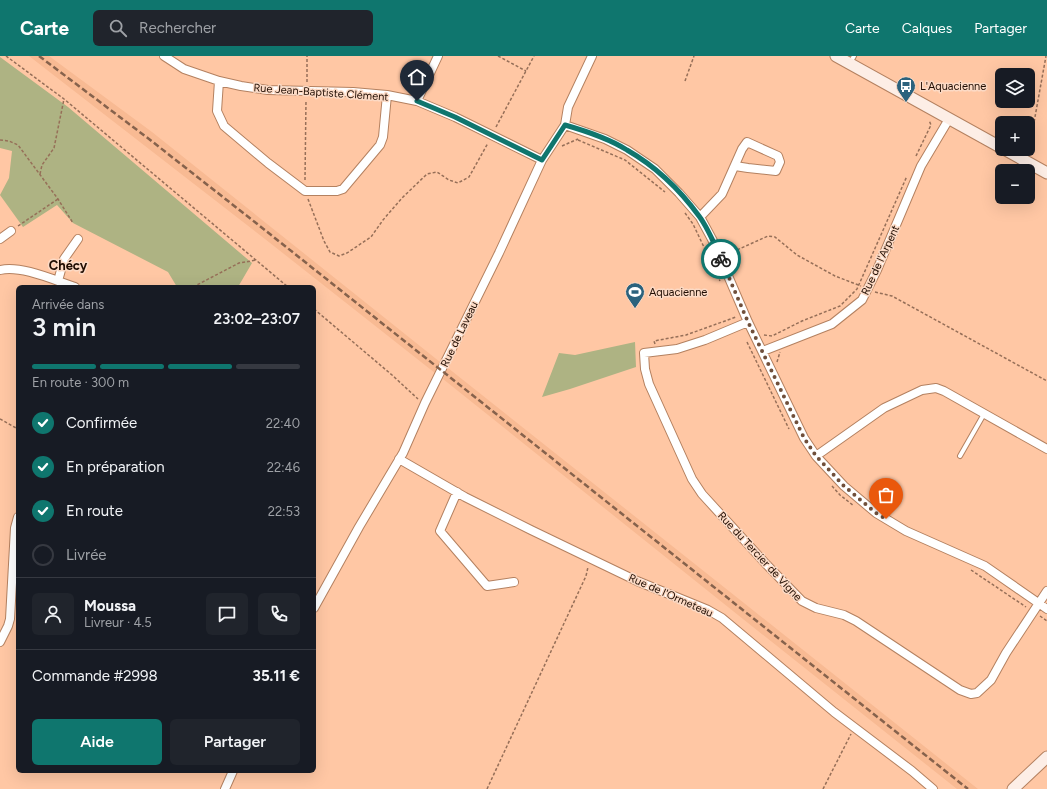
<!DOCTYPE html>
<html lang="fr">
<meta charset="utf-8">
<style>
body{margin:0;font-family:Figtree,sans-serif;background:#20242c;color:#f1f3f6;height:100vh;display:flex;flex-direction:column;font-size:15px;white-space:nowrap}
*{box-sizing:border-box;margin:0}
p{font-size:13px;color:#9ea1a6}
.icon{flex:none;width:22px;height:22px;fill:none;stroke:currentColor;stroke-width:2;stroke-linecap:round;stroke-linejoin:round}
.map{position:relative;flex:1;overflow:hidden}
.details{position:absolute;left:16px;top:229px;width:300px;height:488px;display:flex;flex-direction:column;background:#171b24;border-radius:6px;box-shadow:0 4px 16px #0002}
.details>*{flex:none}
.buttons{position:absolute;left:995px;top:12px;display:grid;gap:8px}
.buttons a{display:grid;place-items:center;width:40px;height:40px;border-radius:6px;background:#171b24;box-shadow:0 4px 16px #0002;font-size:20px}
.pin{position:absolute;display:grid;place-items:center;width:34px;height:34px;color:#fff;margin:-41px -17px;border-radius:50% 50% 50% 0;rotate:-45deg;box-shadow:0 0 4px #0007}
.pin .icon{rotate:45deg}
.courier{position:absolute;display:grid;place-items:center;width:40px;height:40px;margin:-20px;border:3px solid #0f766e;border-radius:50%;background:#fff;color:#222;box-shadow:0 1px 5px #0007}
.head em{font-style:normal;font-weight:600}
.head div{display:flex;flex-direction:column-reverse}
.head{display:flex;align-items:center;justify-content:space-between;height:68px;padding:0 16px}
h1{font-size:26px;font-weight:600;line-height:30px}
.bar{display:grid;grid-template-columns:repeat(4,1fr);gap:6px 4px;align-content:center;height:48px;padding:0 16px}
.bar i{height:5px;border-radius:3px;background:#363941}
.bar .current{background:#0f766e}
.bar p{grid-column:span 4}
.line{display:flex;align-items:center;gap:10px;padding:0 16px;border-top:1px solid #363941}
.line div{flex:1}
.round{display:grid;place-items:center;flex:none;width:42px;height:42px;border-radius:6px;background:#20242c}
ol{padding:0 16px;list-style:none}
li{display:flex;align-items:center;gap:12px;height:44px}
li p{margin-inline-start:auto}
li .icon{padding:4px;border-radius:50%;background:#0f766e;color:#fff;stroke-width:4}
li:last-child{color:#9ea1a6}
li i{width:22px;height:22px;border:2px solid #363941;border-radius:50%}
.action{display:flex;gap:8px;margin-top:auto;padding:8px 16px}
.action a{flex:1;height:46px;border-radius:6px;background:#0f766e;color:#fff;font-size:16px;font-weight:600;line-height:46px;text-align:center}
.action a+a{background:#20242c;color:#f1f3f6}
header{display:flex;align-items:center;gap:24px;box-sizing:border-box;height:56px;padding:0 20px;background:#0f766e;color:#fff}
header strong{font-size:19px}
nav{display:flex;gap:22px;margin-inline-start:auto;font-size:14px}
.search{width:280px;height:36px;background:#20242c;display:flex;align-items:center;gap:10px;box-sizing:border-box;padding:0 14px;border-radius:6px;color:#9ea1a6;font-size:15px}
.map>svg:first-child{display:block}
.built{fill:#f8ba93}
.green{fill:#aeb383}
.lines{fill:none;stroke-linecap:round;stroke-linejoin:round}
.lane-casing{stroke:#b48160;stroke-width:6}
.street-casing{stroke:#b48160;stroke-width:10}
.secondary-casing{stroke:#b48160;stroke-width:13}
.path{stroke:#966f58;stroke-width:1.5;stroke-dasharray:3 2;stroke-linecap:butt}
.lane{stroke:#fff;stroke-width:4}
.street{stroke:#fff;stroke-width:8}
.secondary{stroke:#fdeee6;stroke-width:11}
.rail{stroke:#86624c;stroke-width:2.5;stroke-dasharray:6 3;stroke-linecap:butt}
.done{stroke:#6f4f3b;stroke-width:4;stroke-dasharray:0 7.2}
.route{stroke:#0f766e;stroke-width:5}
.labels{text-anchor:middle;stroke-width:3;stroke-linejoin:round;paint-order:stroke}
.poi-label{font-size:11px;fill:#210e03;stroke:#fcdac5;text-anchor:start}
.street-label{font-size:11px;fill:#210e03;stroke:#fcdac5}
.quarter-label{font-size:13px;font-weight:bold;fill:#210e03;stroke:#fcdac5}
</style>
<header>
<strong>Carte</strong>
<div class="search"><svg class="icon" aria-label="search" viewBox="0 0 24 24"><circle cx="10" cy="10" r="6"/><path d="M15 15l6 6"/></svg>Rechercher</div>
<nav><a>Carte</a><a>Calques</a><a>Partager</a></nav>
</header>
<div class="map">
<svg width="1047" height="733" viewBox="0 0 1047 733">
<rect width="100%" height="100%" fill="#ffc7a4"/>
<path class="built" d="M29,0H49L152,76L440,306L435,317L265,183Z
M448,312L749,551L978,733H957L743,563L443,323Z"/>
<path class="green" d="M0,1L68,51L252,207L238,231H177L168,216L73,167L57,149L23,171L0,139L9,122L12,95L0,92Z
M635,286L636,311L570,333L542,341L559,297L575,299Z"/>
<g class="lines">
<defs>
<path id="lane" d="M850,7L854,0
M960,400L984,358"/>
<path id="street" d="M164,0L184,13L219,25L241,30L268,34L353,36L387,39L417,45L455,61L542,104
M219,25L217,55L224,70L268,107L305,135H337L343,133L380,89L383,81L387,39
M417,45L438,0
M565,69L605,83L627,94L655,113L679,137L700,161L713,185L748,266L804,382L816,400L844,430L876,457L906,475L985,510L1047,553
M700,161L722,138L742,93L747,86L778,100L780,106L776,115L748,112L735,110
M0,183L11,175
M0,214C21,209 54,224 75,231
M58,225L64,203L78,183
M748,266L705,284L677,293L644,297L645,313L649,328L692,423L702,438L766,508L802,545L816,552L844,559L856,565L960,634L971,638L977,637L991,624L1006,597L1047,535
M763,295L832,268L862,244L877,214L921,110L949,63
M816,400L884,352L922,334L936,332L944,335L1047,393
M399,403L465,441L531,474L637,525L708,554L722,562L834,656L912,715L933,733
M457,436L440,475L487,530L514,526
M314,552L359,471L403,397L425,347L499,197L542,104L565,69L568,51L592,0
M0,586L8,570L10,563L15,472L18,461
M225,733L233,715"/>
<path id="secondary" d="M836,0L1002,92
M1004,93L1047,117
M1013,733L1047,701"/>
</defs>
<use href="#lane" class="lane-casing"/>
<use href="#street" class="street-casing"/>
<use href="#secondary" class="secondary-casing"/>
<path class="path" d="M6,0L64,43L288,231
M498,0L526,15
M685,25L694,0
M307,26V0
M496,71L534,0
M0,84L9,85L18,89L58,143L73,167
M578,84L625,104L665,136
M562,90L578,83
M1028,90L1031,83L1046,0
M916,100L931,69L929,64
M40,118L42,109L54,92L64,43
M305,124L306,44
M308,143L324,185L330,196L339,200L347,197L371,181L383,164L402,142L427,118L437,116L449,124L458,127L469,121L488,87
M685,157L693,168L720,225
M18,170L58,143
M728,198L768,180L775,181L797,199L835,220L861,230
M193,231L239,207L257,204
M875,236L892,240L1047,325
M314,253L392,319L418,343
M764,279L772,280L802,265L840,250L857,233L907,120
M747,286L789,373
M655,288L654,285L686,279L736,261
M777,306L780,296
M0,363L18,373
M832,430L840,439L854,450
M971,514L1026,551
M1040,560L1047,565
M487,733L586,520L588,511
M823,733L851,678"/>
<use href="#lane" class="lane"/>
<use href="#street" class="street"/>
<use href="#secondary" class="secondary"/>
<path class="rail" d="M39,0L149,83L256,167L968,733"/>
</g>
<g class="lines">
<path class="done" d="M721,203L748,266L804,382L816,400L844,430L876,457L886,463"/>
<path class="route" d="M417,45L455,61L542,104L565,69C586,75 608,82 627,94C655,110 680,134 699,160C708,172 715,189 721,203"/>
</g>
<defs>
<symbol id="bus-pin" viewBox="-11 -11 22 30"><path d="M0 17L-7.5 6A9.5 9.5 0 1 1 7.5 6Z" fill="#2b627d" stroke="#fcdac5"/><path d="M-5-6H5V4H4V6H2V4H-2V6H-4V4H-5ZM-3.5-4V0h7V-4ZM-3.5 1.2v1.5H-2V1.2ZM2 1.2v1.5H3.5V1.2Z" fill="#fff"/></symbol>
<symbol id="stadium-pin" viewBox="-11 -11 22 30"><path d="M0 17L-7.5 6A9.5 9.5 0 1 1 7.5 6Z" fill="#2b627d" stroke="#fcdac5"/><path d="M0-5a6.5 5 0 1 0 0 10a6.5 5 0 1 0 0-10ZM-3.5-1.8h7v3.6h-7Z" fill="#fff"/></symbol>
</defs>
<g fill-rule="evenodd">
<use href="#bus-pin" x="895" y="19" width="22" height="30"/>
<use href="#stadium-pin" x="624" y="225" width="22" height="30"/>
</g>
<g class="labels">
<g class="poi-label">
<text x="920" y="34">L'Aquacienne</text>
<text x="649" y="240">Aquacienne</text>
</g>
<g class="street-label">
<text transform="translate(321 36) rotate(4)" y="4">Rue Jean-Baptiste Clément</text>
<text transform="translate(880 204) rotate(-65)" y="4">Rue de l'Arpent</text>
<text transform="translate(459 278) rotate(-64)" y="4">Rue de Laveau</text>
<text transform="translate(760 500) rotate(47)" y="4">Rue du Tercier de Vigne</text>
<text transform="translate(671 539) rotate(24)" y="4">Rue de l'Ormeteau</text>
</g>
<g class="quarter-label">
<text x="68" y="214">Chécy</text>
</g>
</g>
</svg>
<div class="buttons">
<a><svg class="icon" aria-label="layers" viewBox="0 0 24 24"><path d="M12 4l9 5-9 5-9-5zM3 14l9 5 9-5"/></svg></a>
<a>+</a>
<a>−</a>
</div>
<div class="pin" style="left:886px;top:463px;background:#ea580c"><svg class="icon" aria-label="bag" viewBox="0 0 24 24"><path d="M5 8h14l-1 12H6zM9 8a3 3 0 0 1 6 0"/></svg></div>
<div class="pin" style="left:417px;top:45px;background:#1f2937"><svg class="icon" aria-label="home" viewBox="0 0 24 24"><path d="M3 11l9-7 9 7M6 9v11h12V9"/></svg></div>
<div class="courier" style="left:721px;top:203px"><svg class="icon" aria-label="bike" viewBox="0 0 24 24"><circle cx="6" cy="16" r="4"/><circle cx="18" cy="16" r="4"/><path d="M6 16l4-8h5l3 8M10 8l3 8H6M13 5h3"/></svg></div>
<section class="details">
<div class="head"><div><h1>3 min</h1><p>Arrivée dans</p></div><em>23:02–23:07</em></div>
<div class="bar"><i class="current"></i><i class="current"></i><i class="current"></i><i></i><p>En route · 300 m</p></div>
<ol>
<li><svg class="icon" aria-label="check" viewBox="0 0 24 24"><path d="M5 12l5 5 9-10"/></svg>Confirmée<p>22:40</p></li>
<li><svg class="icon" aria-label="check" viewBox="0 0 24 24"><path d="M5 12l5 5 9-10"/></svg>En préparation<p>22:46</p></li>
<li><svg class="icon" aria-label="check" viewBox="0 0 24 24"><path d="M5 12l5 5 9-10"/></svg>En route<p>22:53</p></li>
<li><i></i>Livrée</li>
</ol>
<div class="line" style="height:72px"><a class="round"><svg class="icon" aria-label="person" viewBox="0 0 24 24"><circle cx="12" cy="8" r="4"/><path d="M4 21q1-7 8-7t8 7"/></svg></a><div><b>Moussa</b><p>Livreur · 4.5</p></div><a class="round"><svg class="icon" aria-label="chat" viewBox="0 0 24 24"><path d="M4 5h16v11H9l-5 4z"/></svg></a><a class="round"><svg class="icon" aria-label="phone" viewBox="0 0 24 24"><path d="M5 4h4l2 5-3 2q2 4 5 5l2-3 5 2v4C11 20 4 13 5 4z"/></svg></a></div>
<div class="line" style="height:52px"><div>Commande #2998</div><b>35.11 €</b></div>
<div class="action"><a>Aide</a><a>Partager</a></div>
</section>
</div>
